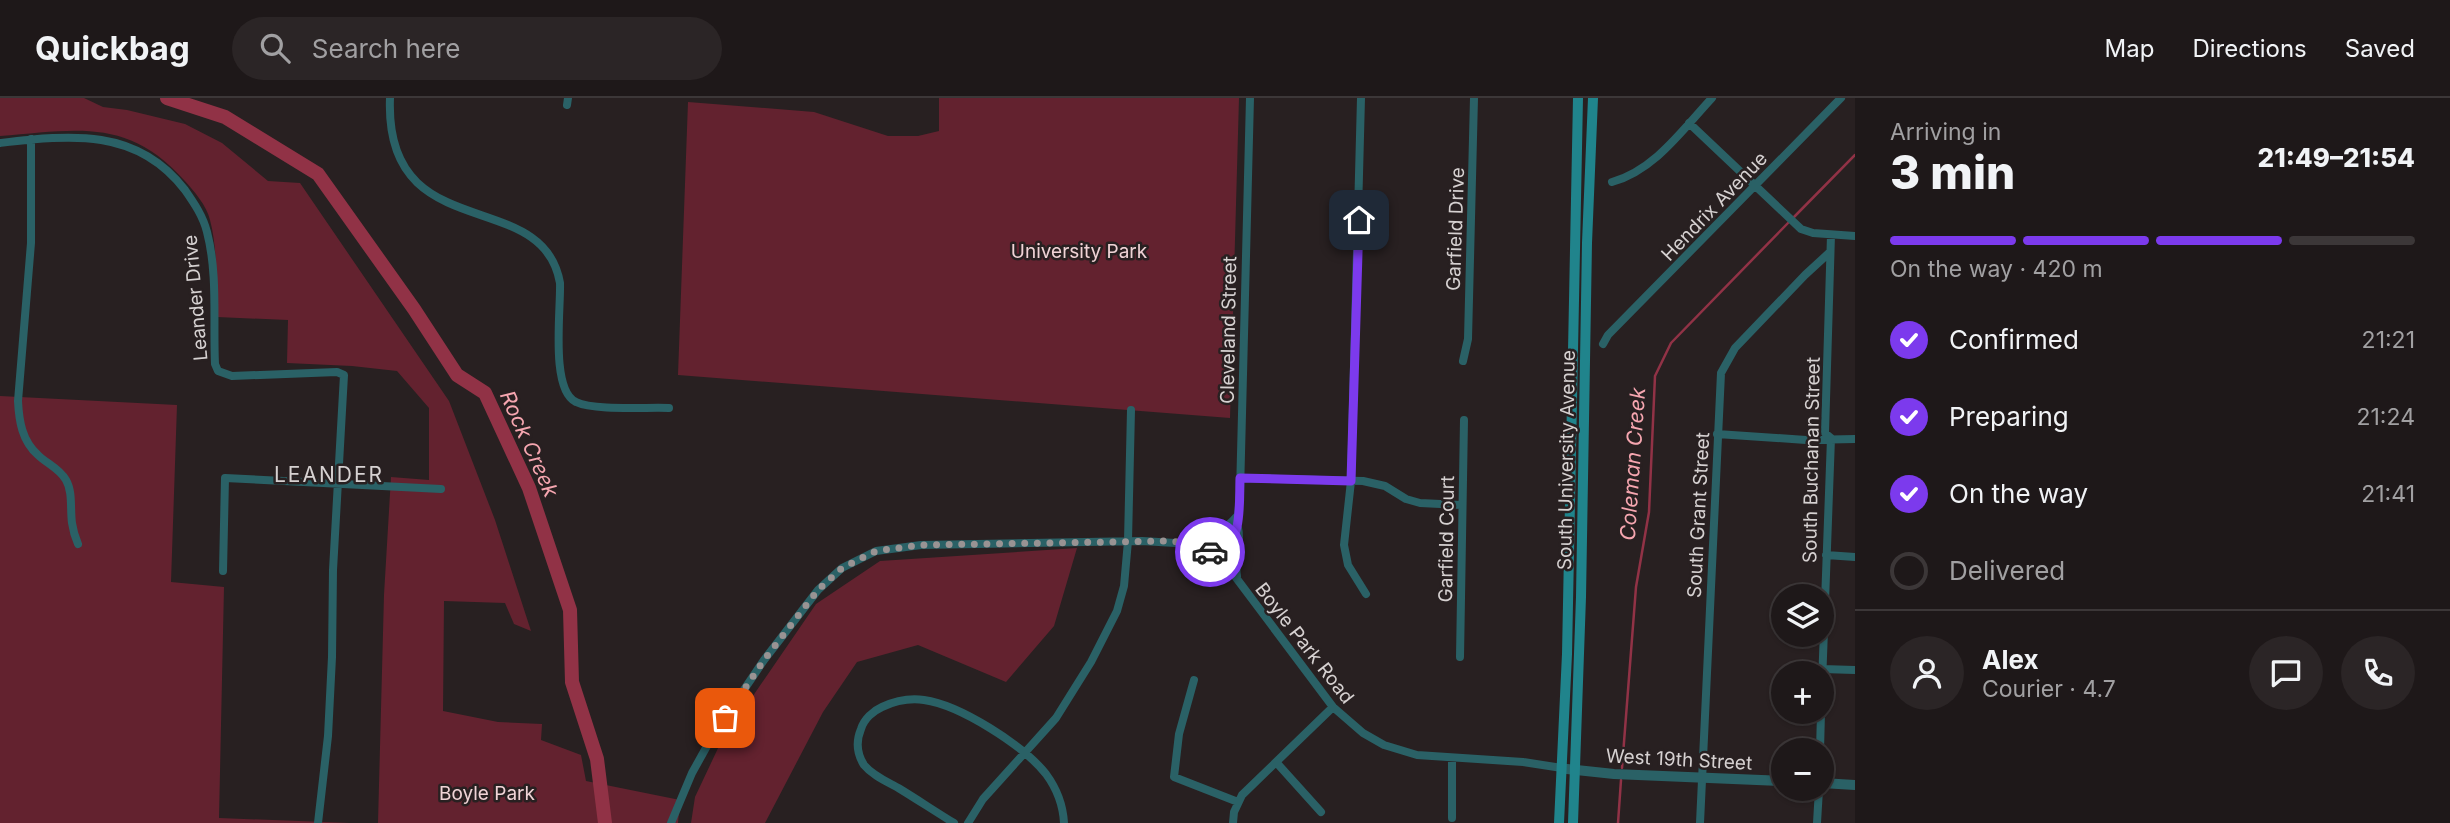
<!DOCTYPE html>
<meta charset="utf-8">
<style>
body{margin:0;font-family:Inter,sans-serif;background:#2b2526;color:#f1f3f6;height:100vh;display:flex;flex-direction:column;font-size:26px;white-space:nowrap}
*{box-sizing:border-box;margin:0}
p{font-size:23px;color:#a1a0a2}
.icon{flex:none;width:38px;height:38px;fill:none;stroke:currentColor;stroke-width:2;stroke-linecap:round;stroke-linejoin:round}
.map{position:relative;flex:1;overflow:hidden}
.panel{display:flex;flex-direction:column;background:#1e1819;width:595px}
.panel>*{flex:none}
.buttons{position:absolute;left:1771px;top:486px;display:grid;gap:14px}
.buttons a{display:grid;place-items:center;width:63px;height:63px;border-radius:50%;background:#1e1819;box-shadow:0 2px 5px #0004,0 0 0 2px #3c3738;font-size:35px}
.pin{position:absolute;display:grid;place-items:center;width:60px;height:60px;color:#fff;margin:-30px;border-radius:14px;box-shadow:0 4px 10px #0006}
.courier{position:absolute;display:grid;place-items:center;width:70px;height:70px;margin:-35px;border:5px solid #7c3aed;border-radius:50%;background:#fff;color:#222;box-shadow:0 2px 9px #0007}
.overview em{font-style:normal;font-weight:800}
.overview div{display:flex;flex-direction:column-reverse}
.overview{display:flex;align-items:center;justify-content:space-between;height:119px;padding:0 35px}
h1{font-size:46px;font-weight:800;line-height:52px}
.bar{display:grid;grid-template-columns:repeat(4,1fr);gap:10px 7px;align-content:center;height:84px;padding:0 35px}
.bar i{height:9px;border-radius:5px;background:#3c3738}
.bar .current{background:#7c3aed}
.bar p{grid-column:span 4}
.line{display:flex;align-items:center;gap:18px;padding:0 35px;border-top:2px solid #3c3738}
.line div{flex:1}
.round{display:grid;place-items:center;flex:none;width:74px;height:74px;border-radius:37px;background:#2b2526}
ol{padding:0 35px;list-style:none}
li{display:flex;align-items:center;gap:21px;height:77px}
li p{margin-inline-start:auto}
li .icon{padding:7px;border-radius:50%;background:#7c3aed;color:#fff;stroke-width:4}
li:last-child{color:#a1a0a2}
li i{width:38px;height:38px;border:4px solid #3c3738;border-radius:50%}
header{display:flex;align-items:center;gap:42px;box-sizing:border-box;height:98px;padding:0 35px;background:#1e1819;border-bottom:2px solid #3c3738}
header strong{font-size:33px}
nav{display:flex;gap:38px;margin-inline-start:auto;font-size:24px}
.search{width:490px;height:63px;background:#2b2526;display:flex;align-items:center;gap:18px;box-sizing:border-box;padding:0 24px;border-radius:38px;color:#a1a0a2;font-size:26px}
main{display:flex;flex:1;min-height:0}
.map>svg:first-child{display:block}
.green{fill:#63222f}
.lines{fill:none;stroke-linecap:round;stroke-linejoin:round}
.stream{stroke:#913246;stroke-width:2.5}
.river{stroke:#913246;stroke-width:14}
.minor{stroke:#2a6166;stroke-width:8}
.tertiary{stroke:#2a6166;stroke-width:10}
.secondary{stroke:#20848c;stroke-width:10}
.done{stroke:#999393;stroke-width:7;stroke-dasharray:0 12.6}
.route{stroke:#7c3aed;stroke-width:9}
.labels{text-anchor:middle;stroke-width:5;stroke-linejoin:round;paint-order:stroke}
.street-label{font-size:19px;fill:#d6d1d1;stroke:#282021}
.park-label{font-size:19px;fill:#f0d3d6;stroke:#282021}
.water-label{font-size:21px;font-style:italic;fill:#f6a6b0;stroke:#282021}
.neighbourhood-label{font-size:21px;letter-spacing:2px;fill:#d6d1d1;stroke:#282021}
</style>
<header>
<strong>Quickbag</strong>
<div class="search"><svg class="icon" aria-label="search" viewBox="0 0 24 24"><circle cx="10" cy="10" r="6"/><path d="M15 15l6 6"/></svg>Search here</div>
<nav><a>Map</a><a>Directions</a><a>Saved</a></nav>
</header>
<main>
<div class="map">
<svg width="1855" height="725" viewBox="0 0 1855 725">
<rect width="100%" height="100%" fill="#282021"/>
<path class="green" d="M0,0H84L103,9L127,12L185,26L222,45L268,83L300,85L449,303L495,422L531,533L514,526L505,505L444,503L443,613L498,624L542,626L541,642L581,657L586,683L680,702L678,725H378L384,497L391,379L429,382V310L397,273L352,268L287,265L288,222L217,219C216,189 218,152 210,122C207,108 194,93 184,82C128,19 76,32 0,38Z
M939,0H1239L1230,320L678,277L688,4L814,14L888,38H918L939,33Z
M0,298L177,307L171,484L224,489L219,720L350,725H0Z
M1077,450L1054,528L1006,584L918,547L857,564L823,614L765,725H691L695,699L720,646L816,506L880,463Z"/>
<g class="lines">
<path class="stream" d="M1794,119L1855,57
M1622,670L1636,489L1649,414L1655,278L1671,245L1789,124
M1618,725L1621,682"/>
<path class="river" d="M167,0L225,19L318,76L414,211L457,277L485,295L529,390L570,512L572,584L597,661L605,725"/>
<path class="minor" d="M390,0C384,151 543,86 560,185C561,211 550,292 576,304C594,313 647,309 669,310
M1361,0L1351,383L1344,447L1348,467L1366,496
M567,7L568,0
M1689,25L1801,131L1813,135L1855,138
M31,41V145L18,303C19,323 22,343 38,357C47,366 59,370 66,382C73,394 70,411 72,425C73,432 75,439 78,446
M0,45C70,37 137,29 185,92C194,105 203,118 207,134C218,176 213,223 215,266L218,273L232,278L337,274L344,277L333,472L332,559L328,638L318,725
M1612,84C1655,72 1683,31 1712,0
M1603,246L1608,237L1841,0
M1463,263L1468,241L1474,0
M1717,336L1806,342L1855,341
M1240,380L1363,383L1385,388L1406,401L1420,405L1461,407
M1186,442C1211,438 1221,437 1238,417
M1826,457L1855,459
M1219,458C1239,445 1238,417 1240,395L1250,0
M223,473L225,380L441,391
M1237,478C1234,461 1242,446 1238,430
M1460,559L1464,322
M1822,571L1855,572
M1194,582L1179,636L1174,679L1238,704
M1822,586L1831,340L1825,335L1831,137
M1820,653L1821,614
M1276,664L1321,714
M1452,720V660
M671,725L692,675L712,639L764,562L818,492L842,470L876,453L921,447L1142,443L1192,446L1222,461L1333,609L1363,635L1384,647L1417,657L1523,664L1562,670
M954,725C936,714 918,702 900,691C888,684 873,678 864,667C857,656 856,643 861,631C864,621 873,613 882,609C895,603 910,600 924,602C960,607 1023,647 1046,676C1057,691 1063,706 1064,725
M968,725L983,701L1056,620L1091,564L1117,513L1124,488L1128,443L1131,312
M1233,725L1234,714L1242,697L1333,609
M1700,725L1721,275L1735,250L1805,177L1830,154
M1817,725L1819,691"/>
<path class="tertiary" d="M1567,671L1614,676L1783,683
M1822,685L1855,687"/>
<path class="secondary" d="M1559,725L1567,556L1578,0
M1573,725L1581,499L1587,145L1593,0"/>
</g>
<g class="lines">
<path class="done" d="M725,620L764,562L818,492L842,470L876,453L921,447L1171,443L1192,446L1210,454"/>
<path class="route" d="M1210,454L1219,458C1243,442 1239,405 1240,380L1351,383L1359,122"/>
</g>
<g class="labels">
<g class="street-label">
<text transform="translate(1714 108) rotate(-46)" y="7">Hendrix Avenue</text>
<text transform="translate(1455 131) rotate(-88)" y="7">Garfield Drive</text>
<text transform="translate(195 200) rotate(-95)" y="7">Leander Drive</text>
<text transform="translate(1228 232) rotate(-89)" y="7">Cleveland Street</text>
<text transform="translate(1566 362) rotate(-89)" y="7">South University Avenue</text>
<text transform="translate(1811 362) rotate(-89)" y="7">South Buchanan Street</text>
<text transform="translate(1698 417) rotate(-87)" y="7">South Grant Street</text>
<text transform="translate(1446 441) rotate(-89)" y="7">Garfield Court</text>
<text transform="translate(1305 545) rotate(52)" y="7">Boyle Park Road</text>
<text transform="translate(1679 661) rotate(3)" y="7">West 19th Street</text>
</g>
<g class="park-label">
<text x="1079" y="160">University Park</text>
<text x="487" y="702">Boyle Park</text>
</g>
<g class="water-label">
<text transform="translate(529 346) rotate(66)" y="7">Rock Creek</text>
<text transform="translate(1633 366) rotate(-86)" y="7">Coleman Creek</text>
</g>
<g class="neighbourhood-label">
<text x="329" y="384">LEANDER</text>
</g>
</g>
</svg>
<div class="buttons">
<a><svg class="icon" aria-label="layers" viewBox="0 0 24 24"><path d="M12 4l9 5-9 5-9-5zM3 14l9 5 9-5"/></svg></a>
<a>+</a>
<a>−</a>
</div>
<div class="pin" style="left:725px;top:620px;background:#ea580c"><svg class="icon" aria-label="bag" viewBox="0 0 24 24"><path d="M5 8h14l-1 12H6zM9 8a3 3 0 0 1 6 0"/></svg></div>
<div class="pin" style="left:1359px;top:122px;background:#1f2937"><svg class="icon" aria-label="home" viewBox="0 0 24 24"><path d="M3 11l9-7 9 7M6 9v11h12V9"/></svg></div>
<div class="courier" style="left:1210px;top:454px"><svg class="icon" aria-label="car" viewBox="0 0 24 24"><path d="M5 17H2v-5l4-1 3-4h7l3 4 3 1v5h-3M9 17h6M6 11h13"/><circle cx="7" cy="17" r="2"/><circle cx="17" cy="17" r="2"/></svg></div>
</div>
<section class="panel">
<div class="overview"><div><h1>3 min</h1><p>Arriving in</p></div><em>21:49–21:54</em></div>
<div class="bar"><i class="current"></i><i class="current"></i><i class="current"></i><i></i><p>On the way · 420 m</p></div>
<ol>
<li><svg class="icon" aria-label="check" viewBox="0 0 24 24"><path d="M5 12l5 5 9-10"/></svg>Confirmed<p>21:21</p></li>
<li><svg class="icon" aria-label="check" viewBox="0 0 24 24"><path d="M5 12l5 5 9-10"/></svg>Preparing<p>21:24</p></li>
<li><svg class="icon" aria-label="check" viewBox="0 0 24 24"><path d="M5 12l5 5 9-10"/></svg>On the way<p>21:41</p></li>
<li><i></i>Delivered</li>
</ol>
<div class="line" style="height:126px"><a class="round"><svg class="icon" aria-label="person" viewBox="0 0 24 24"><circle cx="12" cy="8" r="4"/><path d="M4 21q1-7 8-7t8 7"/></svg></a><div><b>Alex</b><p>Courier · 4.7</p></div><a class="round"><svg class="icon" aria-label="chat" viewBox="0 0 24 24"><path d="M4 5h16v11H9l-5 4z"/></svg></a><a class="round"><svg class="icon" aria-label="phone" viewBox="0 0 24 24"><path d="M5 4h4l2 5-3 2q2 4 5 5l2-3 5 2v4C11 20 4 13 5 4z"/></svg></a></div>
</section>
</main>
